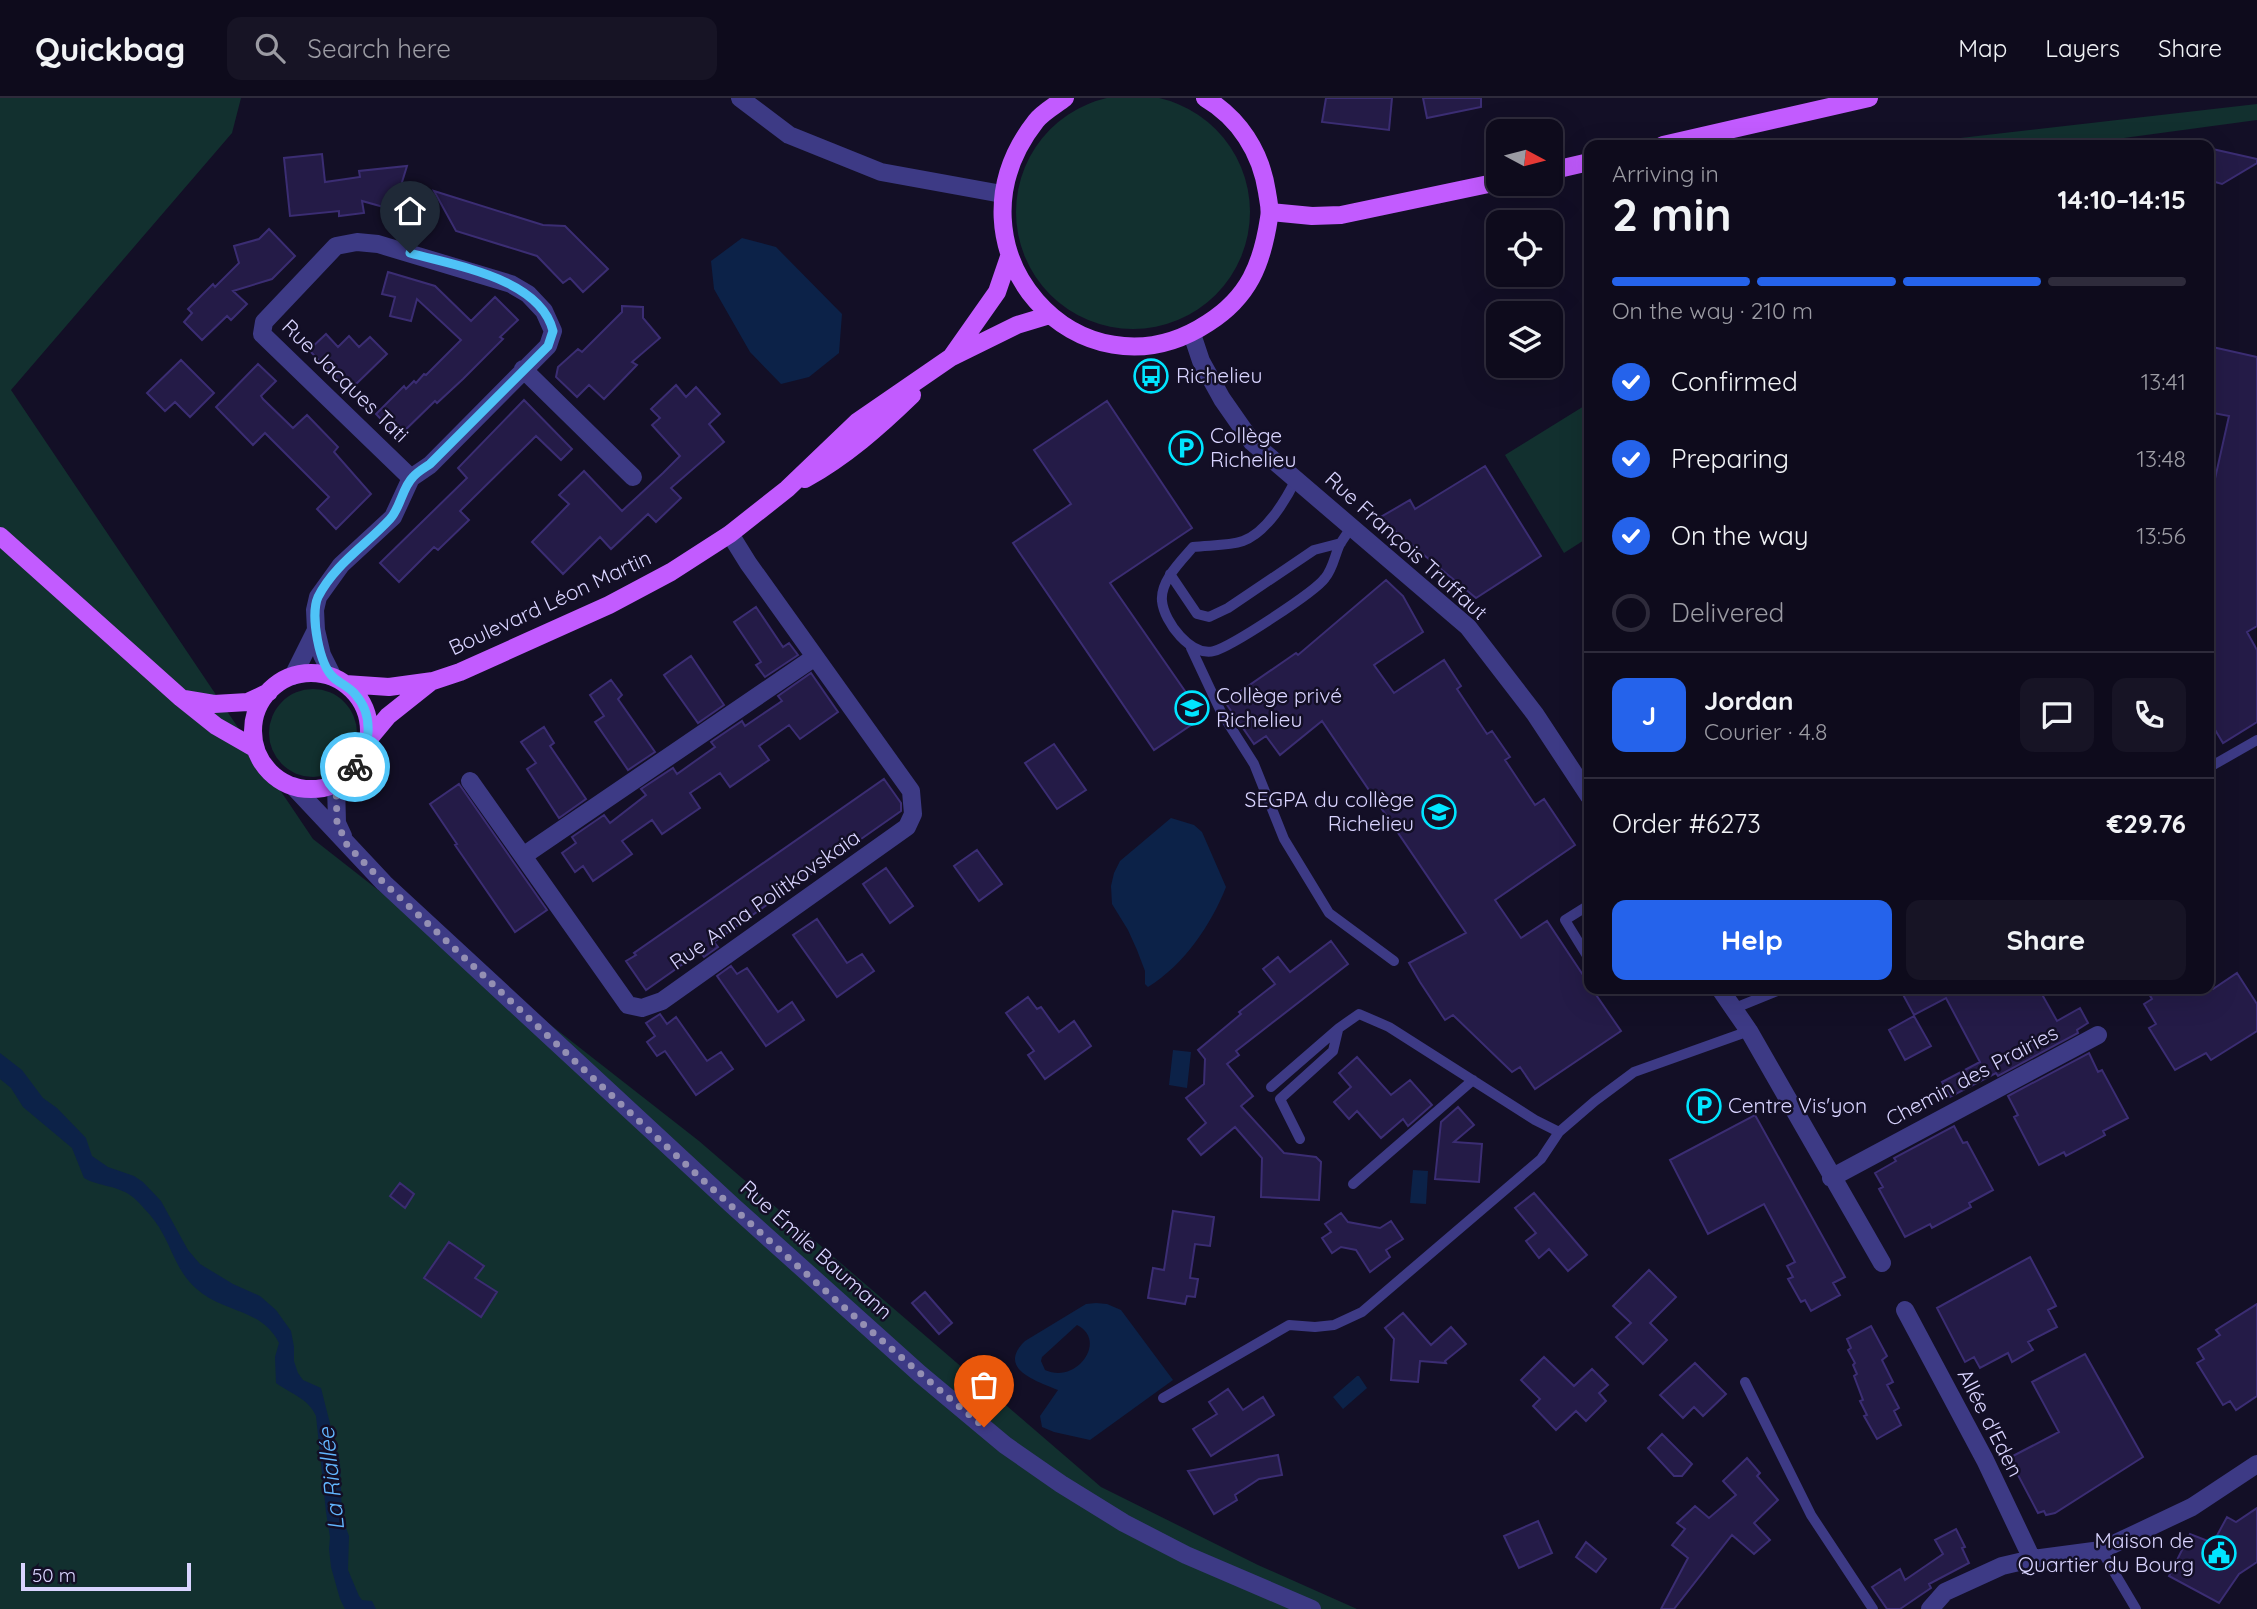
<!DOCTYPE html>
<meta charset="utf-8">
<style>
body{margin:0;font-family:Quicksand,sans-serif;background:#171425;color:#f1f3f6;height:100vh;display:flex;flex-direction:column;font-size:26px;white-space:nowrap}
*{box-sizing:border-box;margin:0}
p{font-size:23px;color:#9b9ba3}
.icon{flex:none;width:38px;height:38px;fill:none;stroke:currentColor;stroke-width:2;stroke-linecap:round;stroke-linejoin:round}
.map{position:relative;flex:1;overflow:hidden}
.drawer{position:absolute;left:1584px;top:42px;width:630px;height:854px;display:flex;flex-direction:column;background:#0e0b1c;border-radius:14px;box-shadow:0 7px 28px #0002,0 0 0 2px #2e2b3b}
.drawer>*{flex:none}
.needle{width:46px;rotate:97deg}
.buttons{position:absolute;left:1486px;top:21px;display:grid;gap:14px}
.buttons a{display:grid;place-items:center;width:77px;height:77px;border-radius:14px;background:#0e0b1c;box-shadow:0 7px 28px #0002,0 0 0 2px #2e2b3b;font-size:35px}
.scale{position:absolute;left:21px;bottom:18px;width:170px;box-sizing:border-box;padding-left:7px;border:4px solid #d9d4ff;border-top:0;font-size:19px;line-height:24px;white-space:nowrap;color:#d9d4ff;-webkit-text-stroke:5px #130f26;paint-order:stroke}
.pin{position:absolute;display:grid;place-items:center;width:60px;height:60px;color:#fff;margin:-72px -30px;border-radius:50% 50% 50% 0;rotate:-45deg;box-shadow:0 0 7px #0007}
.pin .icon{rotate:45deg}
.courier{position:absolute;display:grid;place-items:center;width:70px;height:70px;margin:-35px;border:5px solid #4fc3f7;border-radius:50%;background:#fff;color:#222;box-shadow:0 2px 9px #0007}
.headline em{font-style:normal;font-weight:700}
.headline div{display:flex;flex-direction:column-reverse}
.headline{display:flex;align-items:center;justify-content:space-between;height:119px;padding:0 28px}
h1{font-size:46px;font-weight:700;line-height:52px}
.bar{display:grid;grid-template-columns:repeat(4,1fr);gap:10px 7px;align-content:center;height:84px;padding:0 28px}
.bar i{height:9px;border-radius:5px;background:#2e2b3b}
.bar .active{background:#2563eb}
.bar p{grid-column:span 4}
.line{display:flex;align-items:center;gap:18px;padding:0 28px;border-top:2px solid #2e2b3b}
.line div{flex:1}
.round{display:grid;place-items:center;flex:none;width:74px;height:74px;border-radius:14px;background:#171425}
ol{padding:0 28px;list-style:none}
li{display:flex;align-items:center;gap:21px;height:77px}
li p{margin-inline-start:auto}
li .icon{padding:7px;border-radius:50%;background:#2563eb;color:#fff;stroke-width:4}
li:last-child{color:#9b9ba3}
li i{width:38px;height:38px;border:4px solid #2e2b3b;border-radius:50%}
.cta{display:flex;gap:14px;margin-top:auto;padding:14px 28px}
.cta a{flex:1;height:80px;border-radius:14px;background:#2563eb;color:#fff;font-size:28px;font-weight:700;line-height:80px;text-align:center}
.cta a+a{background:#171425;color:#f1f3f6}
header{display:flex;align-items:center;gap:42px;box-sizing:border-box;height:98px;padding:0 35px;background:#0e0b1c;border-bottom:2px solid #2e2b3b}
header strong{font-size:33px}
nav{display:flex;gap:38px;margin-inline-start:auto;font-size:24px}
.search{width:490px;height:63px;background:#171425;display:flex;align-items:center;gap:18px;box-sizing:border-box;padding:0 24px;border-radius:14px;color:#9b9ba3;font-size:26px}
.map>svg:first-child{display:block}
.green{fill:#12302f}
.water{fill:#0c2248;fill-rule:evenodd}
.building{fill:#241b47;stroke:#3b2d73;stroke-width:2}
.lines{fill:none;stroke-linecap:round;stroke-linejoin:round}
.service{stroke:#3d3a85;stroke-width:10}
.minor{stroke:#3d3a85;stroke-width:18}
.primary{stroke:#c25bff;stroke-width:18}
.done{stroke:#948fb3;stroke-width:7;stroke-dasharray:0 12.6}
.route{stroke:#4fc3f7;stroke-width:9}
.labels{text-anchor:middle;stroke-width:5;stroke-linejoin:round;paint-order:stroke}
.poi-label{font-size:21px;fill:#d9d4ff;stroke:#130f26;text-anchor:start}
.street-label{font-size:21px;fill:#d9d4ff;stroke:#130f26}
.water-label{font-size:23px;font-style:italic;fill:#62b6ff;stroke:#130f26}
</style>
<header>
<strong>Quickbag</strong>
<div class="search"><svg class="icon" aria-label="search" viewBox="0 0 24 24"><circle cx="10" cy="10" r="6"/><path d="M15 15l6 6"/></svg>Search here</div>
<nav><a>Map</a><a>Layers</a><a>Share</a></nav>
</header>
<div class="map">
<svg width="2257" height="1511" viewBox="0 0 2257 1511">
<rect width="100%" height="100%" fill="#130f26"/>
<path class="green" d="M1016 114a117 117 0 1 1 234 0a117 117 0 1 1-234 0Z
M0,0H241L232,35L11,292L313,741L699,1043L1101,1389L1258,1467L1357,1511H0Z
M2257,6V22L2072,47H1900Z
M1589,305V439L1564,455L1505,357Z
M269 635a44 44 0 1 1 88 0a44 44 0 1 1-88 0Z"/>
<path class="water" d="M742,140L776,149L842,216L839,255L809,279L781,286L750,254L714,191L711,163Z
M1171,720L1194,727L1202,734L1226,789C1211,827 1184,867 1148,889L1145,886V873L1137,852L1128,832L1112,806L1111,788L1114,775L1120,763Z
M1173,952L1191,954L1187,990L1169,987Z
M0,955L22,972L43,1000L57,1010L86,1040L92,1058L108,1069L134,1078L143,1084L161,1103L188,1152L200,1166L233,1186L260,1198L276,1212L291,1233L294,1249V1263L298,1275L303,1282L321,1290L340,1365L342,1419L349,1438L348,1472L359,1498L362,1502L372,1503L376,1511H345L340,1501L331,1469L329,1451L330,1439L326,1414L316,1318C308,1300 291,1296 276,1285L275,1259L279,1245C263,1213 230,1215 203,1196C176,1176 175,1155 159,1129C152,1118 142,1108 134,1100C119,1087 99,1089 84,1080L72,1050L23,1009L11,990L0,981Z
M1413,1072L1428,1073L1426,1106L1410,1105Z
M1096,1205L1107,1206L1121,1212L1173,1282L1090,1342L1054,1334L1042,1329L1040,1318L1058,1292C1037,1283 996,1271 1025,1243L1086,1206ZM1077,1227C1108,1242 1077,1287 1045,1272L1041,1263L1042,1259Z
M1357,1278H1359L1367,1290L1343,1311L1333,1299Z"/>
<path class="building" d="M1326,0H1392L1389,32L1322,24Z
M1423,0H1481V9L1427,20Z
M2208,50L2257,61V65L2222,86L2208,82Z
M322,56L325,84L360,79L359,73L407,68L394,110H387L362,103L364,115L339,118V113L290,118L284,60Z
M434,93L543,127L565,128L608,171L583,194L570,180L563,185L537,158L456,133Z
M269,131L295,158L272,181L233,193L247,206L231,222L227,218L202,242L184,224L192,215L188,211L213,186L215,189L239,165L234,148L259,141Z
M388,174L435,188L471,223L495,199L518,222L500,239L503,241L463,281L437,305L435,303L398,339L376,316L404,288L406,291L414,283L416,285L424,276L426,277L461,242L417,201L411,223L390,218L395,199L382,196Z
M622,208L643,209V220L660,240L632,264L637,267L604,301L589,287L577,299L556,279L558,269L578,251L582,254L622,214Z
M326,236L338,249L349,238L359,249L370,239L387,256L354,288L344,277L339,283L309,252Z
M2208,248L2257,259V528L2247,534L2257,552V624L2223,645L2208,620V412L2229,318L2208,314Z
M181,262L214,295L190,319L175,304L165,313L147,295Z
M258,266L276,283L261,298L263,301L293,330L307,317L338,349L334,354L371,396L336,431L317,411L329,399L265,335L253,347L216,309Z
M676,287L686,299L696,289L720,316L709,326L724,344L671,390L681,400L656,424L648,416L611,451L600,439L563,476L532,444L569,406L559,397L584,373L622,413L663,375L680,358L652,327L660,320L651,311Z
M524,302L572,351L561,362L536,338L460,413L469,422L438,452L434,449L399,484L380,465L467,380L458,370Z
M1107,303L1192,430L1110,485L1203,619L1154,652L1013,445L1071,406L1034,352Z
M1485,368L1541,458L1476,500L1379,420L1410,402L1415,411Z
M1386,482L1403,498L1423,534L1374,567L1394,595L1444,562L1461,588L1457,591L1487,636L1492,633L1510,659L1505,662L1535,707L1544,701L1575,747L1495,802L1521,840L1547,823L1589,886V891H1592L1621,933L1535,991L1520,969L1512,974L1453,917L1445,922L1420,884L1409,865L1466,835L1322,623L1280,657L1266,638L1254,646L1225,604L1296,555L1298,557Z
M756,509L783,549L789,545L798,557L765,579L756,567L761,564L734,524Z
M691,558L724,607L698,625L664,577Z
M811,575L838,614L800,641L789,627L759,648L769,662L730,689L720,675L690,695L700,710L662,736L652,722L622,743L632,756L593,783L583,768L575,774L562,755L576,745L572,739L604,717L610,725L646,697L641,691L673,670L677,676L715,649L711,644L742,623L745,628L782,603L778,598Z
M611,582L622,597L618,601L655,654L628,672L595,624L604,618L590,597Z
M544,629L554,645L550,648L586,701L559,720L527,671L536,665L521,644Z
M1054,646L1086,692L1057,711L1025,665Z
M884,681L901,705V713L714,844L718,849L704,859L700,854L646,892L626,863L636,857L634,855Z
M459,686L547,812L515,834L455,747L457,746L430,706Z
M977,752L1002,786L979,803L954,768Z
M886,770L913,808L890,825L863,786Z
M817,821L847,865L862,856L874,873L837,899L793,837Z
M1331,843L1348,866L1236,953L1239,957L1227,966L1253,998L1241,1008L1284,1055L1316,1059L1321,1064L1319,1102L1261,1099L1262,1060L1235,1029L1201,1057L1188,1041L1206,1025L1186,1000L1204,986L1205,961L1198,952L1241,916L1239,914L1275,886L1263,871L1278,859L1290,874Z
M731,868L737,876L747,870L778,914L792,904L804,922L766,948L717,878Z
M2237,875L2257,906V933L2211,962L2206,955L2175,972L2149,930L2156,926L2144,906L2152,901L2146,891H2213Z
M1900,891H2039L2057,923L2080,910L2088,925L2077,932L2078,935L1998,978L1996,975L1950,999L1942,984L1980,964L1946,900L1914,917Z
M1028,899L1037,911L1041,909L1059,934L1074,923L1091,948L1045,981L1028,957L1034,953L1006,915Z
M660,916L667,926L676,919L707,963L721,954L733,971L696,997L665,953L657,958L647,944L655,938L646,925Z
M1914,918L1931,948L1905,962L1889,932Z
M2089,955L2098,974L2102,972L2128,1020L2103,1033L2105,1037L2096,1042L2066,1058L2064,1054L2039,1067L2014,1019L2018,1017L2008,998Z
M1357,959L1391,997L1410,982L1432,1007L1408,1028L1403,1021L1381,1040L1357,1013L1349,1021L1334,1004L1351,989L1339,975Z
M1458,1009L1474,1027L1454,1044L1482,1046L1479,1084L1435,1081L1441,1024Z
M1755,1017L1845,1179L1833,1185L1840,1197L1811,1213L1805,1202L1801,1204L1788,1181L1793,1179L1787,1168L1795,1164L1764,1106L1708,1136L1670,1062Z
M1954,1028L1963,1045L1967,1044L1993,1092L1969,1105L1971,1109L1932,1130L1930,1126L1905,1139L1879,1091L1883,1089L1875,1075L1896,1063L1894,1060Z
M400,1085L414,1096L405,1110L390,1098Z
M1534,1095L1587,1157L1568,1173L1549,1151L1539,1160L1526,1143L1536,1135L1515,1110Z
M1173,1113L1214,1119L1210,1148L1195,1146L1190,1180L1198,1181L1195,1199L1187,1198L1185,1206L1148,1200L1153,1170L1164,1172Z
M1341,1115L1348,1124L1380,1130L1391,1123L1403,1141L1386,1152L1390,1159L1370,1174L1356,1152L1341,1149L1332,1155L1322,1140L1331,1134L1325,1126Z
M449,1144L484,1168L475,1180L497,1194L481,1219L424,1180Z
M2030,1159L2056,1208L2048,1212L2057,1229L2028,1244L2033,1252L2012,1264L2008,1255L1980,1270L1974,1259L1965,1264L1937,1210Z
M1649,1172L1676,1199L1650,1225L1667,1242L1643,1266L1616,1239L1631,1225L1613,1208Z
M925,1194L952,1225L939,1236L912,1205Z
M2257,1206V1298L2236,1312L2230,1303L2223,1307L2197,1265L2204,1261L2198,1251L2220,1237L2216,1232Z
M1403,1215L1431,1247L1451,1229L1466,1246L1445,1263L1446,1265L1420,1263L1418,1284L1391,1282L1394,1241L1385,1230Z
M1871,1228L1887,1258L1882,1262L1893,1284L1887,1287L1899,1310L1894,1313L1901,1327L1877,1341L1864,1318L1867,1317L1860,1303L1863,1302L1854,1278L1857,1276L1853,1267L1855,1265L1848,1252L1851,1250L1847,1241Z
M2085,1256L2143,1359L2055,1415L2046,1417L2044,1413L2038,1415L2009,1360L2059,1334L2032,1284Z
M1544,1259L1574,1288L1592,1271L1608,1287L1599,1295L1606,1303L1586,1323L1576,1313L1556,1332L1533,1308L1540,1301L1521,1282Z
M1695,1265L1726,1296L1703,1318L1694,1309L1683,1320L1660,1297Z
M1228,1291L1243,1312L1263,1299L1274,1317L1211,1358L1193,1331L1217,1316L1209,1304Z
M1662,1336L1692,1366L1682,1378H1674L1648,1350Z
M1278,1357L1282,1377L1259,1381L1235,1397L1237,1402L1214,1416L1188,1373Z
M1747,1360L1760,1375L1757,1378L1778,1402L1754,1425L1770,1442L1754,1456L1732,1437L1674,1511H1661L1688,1460L1672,1447L1685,1431L1677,1425L1695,1408L1709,1420L1736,1397L1723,1383Z
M2257,1410V1464L2239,1476L2219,1505L2169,1478L2190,1436L2213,1445L2227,1419L2236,1424Z
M1538,1423L1552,1455L1519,1470L1504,1438Z
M1956,1431L1965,1449L1962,1450L1969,1465L1929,1486L1931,1490L1900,1511H1887L1872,1489L1900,1471L1905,1482L1943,1456L1935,1442Z
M1586,1444L1606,1461L1596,1474L1576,1459Z"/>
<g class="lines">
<path class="service" d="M1296,381C1286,402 1266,435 1243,443C1228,448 1209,447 1193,449C1181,463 1160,483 1162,503C1164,524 1191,559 1214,553C1232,548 1315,494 1325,480C1333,471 1335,456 1340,446C1344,440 1348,434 1352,428
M1170,476L1197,516L1209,519L1228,510L1314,452L1341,445
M1191,550L1221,614L1254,666L1284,741L1329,815L1394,863
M2208,670L2257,642
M1589,807L1565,822L1589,861
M1735,910L1782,891
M1271,989L1339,930L1359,916L1389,929L1535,1022L1559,1034
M1300,1041L1280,1001L1333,953L1338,932
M1353,1086L1473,982
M1745,1284L1811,1417L1873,1511
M1163,1300L1289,1227L1315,1229L1334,1227L1362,1214L1541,1061L1559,1034L1595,1003L1634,974L1749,933
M2101,1452L2136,1511"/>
<path class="minor" d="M740,0L789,37L881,74L1002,96
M1192,236L1201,263L1222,301L1252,344L1468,529L1535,616L1589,698
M523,271L633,379
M316,532L315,512L318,499L341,467L393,419L411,380L430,367L548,248L553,233L544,213L528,196L511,186L378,146L357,144L336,148L264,224L262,236L411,380
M293,578L316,532L322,557L333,579
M470,683L628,907L642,910L662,903L907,729L913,716L911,693L748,465L730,436
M336,685L337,725L343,738
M293,688L384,785L733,1108L920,1276L1005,1347L1061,1386L1124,1425L1186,1457L1312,1511
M523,758L815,559
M1720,891L1749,933L1882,1165
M1831,1080L2098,937
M1905,1212L1985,1362L2032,1461
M1930,1511L1945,1494L2002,1468L2032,1461L2101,1452L2192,1409L2257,1366"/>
<path class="primary" d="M1065,0C1056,7 1043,14 1036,23C936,150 1080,309 1208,225C1249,199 1262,166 1269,120C1271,111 1268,102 1267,94C1261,54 1239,20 1205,0
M1663,47L1869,0
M1550,73L1589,64
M1270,114L1312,118L1341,117L1498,84
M952,258L997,194L1009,159
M805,381C846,358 879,329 912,297
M0,438L181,600L216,628L256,651
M253 633a58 58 0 1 1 116 0a58 58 0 1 1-116 0Z
M345,586L389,589L433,583L460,574L609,507L671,474L730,436L787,391L857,324L950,260L1017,227L1050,217
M184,601L214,606L248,604L269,594
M368,642L388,618L432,583"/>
</g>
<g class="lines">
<path class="done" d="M355,669L336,685L337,724L347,747L384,785C582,968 776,1157 984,1329"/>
<path class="route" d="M355,669C371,648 374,617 355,596C349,589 341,586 334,580C319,567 310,517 318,499C334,467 366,447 390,421C401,409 402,390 413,379C417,374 424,370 430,366L548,248L553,233C540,180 455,168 410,155"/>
</g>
<defs>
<symbol id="bus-ring" viewBox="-11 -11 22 22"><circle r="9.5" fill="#130f26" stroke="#00e5ff" stroke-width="1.5"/><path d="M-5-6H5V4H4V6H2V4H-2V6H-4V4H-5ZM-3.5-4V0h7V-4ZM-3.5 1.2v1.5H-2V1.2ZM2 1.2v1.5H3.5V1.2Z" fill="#00e5ff"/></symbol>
<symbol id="parking-ring" viewBox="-11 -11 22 22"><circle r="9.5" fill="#130f26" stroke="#00e5ff" stroke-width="1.5"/><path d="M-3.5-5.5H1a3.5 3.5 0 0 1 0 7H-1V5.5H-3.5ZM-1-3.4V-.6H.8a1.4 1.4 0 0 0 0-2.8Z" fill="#00e5ff"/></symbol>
<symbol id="school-ring" viewBox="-11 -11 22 22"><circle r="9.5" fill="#130f26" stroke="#00e5ff" stroke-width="1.5"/><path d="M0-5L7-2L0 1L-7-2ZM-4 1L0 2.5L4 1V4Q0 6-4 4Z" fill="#00e5ff"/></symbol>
<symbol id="civic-ring" viewBox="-11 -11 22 22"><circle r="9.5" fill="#130f26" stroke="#00e5ff" stroke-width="1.5"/><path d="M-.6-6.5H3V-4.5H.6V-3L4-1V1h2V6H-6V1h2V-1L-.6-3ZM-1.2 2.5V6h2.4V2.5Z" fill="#00e5ff"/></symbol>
</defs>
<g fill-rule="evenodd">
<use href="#bus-ring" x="1132" y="259" width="38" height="38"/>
<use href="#parking-ring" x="1167" y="331" width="38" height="38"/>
<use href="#school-ring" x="1173" y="591" width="38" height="38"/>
<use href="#school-ring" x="1420" y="695" width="38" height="38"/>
<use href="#parking-ring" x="1685" y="989" width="38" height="38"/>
<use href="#civic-ring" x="2200" y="1436" width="38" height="38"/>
</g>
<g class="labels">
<g class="poi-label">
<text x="1176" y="285">Richelieu</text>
<text x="1210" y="345">Collège<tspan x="1210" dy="24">Richelieu</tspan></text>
<text x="1216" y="605">Collège privé<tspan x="1216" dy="24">Richelieu</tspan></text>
<text x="1414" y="709" text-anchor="end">SEGPA du collège<tspan x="1414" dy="24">Richelieu</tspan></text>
<text x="1728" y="1015">Centre Vis'yon</text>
<text x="2194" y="1450" text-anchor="end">Maison de<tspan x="2194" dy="24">Quartier du Bourg</tspan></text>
</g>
<g class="street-label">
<text transform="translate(345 283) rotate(44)" y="7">Rue Jacques Tati</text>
<text transform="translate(1406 448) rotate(42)" y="7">Rue François Truffaut</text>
<text transform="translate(550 505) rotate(-25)" y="7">Boulevard Léon Martin</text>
<text transform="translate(765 802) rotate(-35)" y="7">Rue Anna Politkovskaia</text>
<text transform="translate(1972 978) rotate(-28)" y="7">Chemin des Prairies</text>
<text transform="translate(816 1152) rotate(42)" y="7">Rue Émile Baumann</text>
<text transform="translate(1990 1325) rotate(63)" y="7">Allée d'Eden</text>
</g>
<g class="water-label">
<text transform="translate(331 1381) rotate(-96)" y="8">La Riallée</text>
</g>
</g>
</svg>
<div class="buttons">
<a><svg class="needle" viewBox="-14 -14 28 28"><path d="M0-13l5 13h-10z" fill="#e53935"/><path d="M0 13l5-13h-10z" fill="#9b9ba3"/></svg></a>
<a><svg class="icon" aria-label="locate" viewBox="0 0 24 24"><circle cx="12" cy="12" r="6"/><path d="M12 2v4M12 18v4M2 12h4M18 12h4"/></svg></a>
<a><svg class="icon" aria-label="layers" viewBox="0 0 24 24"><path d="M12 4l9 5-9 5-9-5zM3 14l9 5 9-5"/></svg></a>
</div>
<div class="scale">50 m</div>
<div class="pin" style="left:984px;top:1329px;background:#ea580c"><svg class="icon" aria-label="bag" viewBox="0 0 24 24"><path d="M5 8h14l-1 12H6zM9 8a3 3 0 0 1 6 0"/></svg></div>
<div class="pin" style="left:410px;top:155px;background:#1f2937"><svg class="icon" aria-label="home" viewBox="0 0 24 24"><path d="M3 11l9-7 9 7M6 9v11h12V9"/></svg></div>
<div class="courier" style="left:355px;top:669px"><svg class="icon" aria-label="bike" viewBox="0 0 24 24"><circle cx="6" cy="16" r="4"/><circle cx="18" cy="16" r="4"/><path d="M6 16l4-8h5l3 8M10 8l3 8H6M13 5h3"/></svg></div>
<section class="drawer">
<div class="headline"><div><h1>2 min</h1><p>Arriving in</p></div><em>14:10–14:15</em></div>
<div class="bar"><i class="active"></i><i class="active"></i><i class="active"></i><i></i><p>On the way · 210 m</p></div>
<ol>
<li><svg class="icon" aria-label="check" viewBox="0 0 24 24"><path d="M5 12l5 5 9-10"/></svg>Confirmed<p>13:41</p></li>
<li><svg class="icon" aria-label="check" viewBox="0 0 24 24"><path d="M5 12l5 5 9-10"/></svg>Preparing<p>13:48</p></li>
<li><svg class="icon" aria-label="check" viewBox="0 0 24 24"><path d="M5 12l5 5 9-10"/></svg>On the way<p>13:56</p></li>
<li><i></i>Delivered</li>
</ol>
<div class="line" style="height:126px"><b class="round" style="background:#2563eb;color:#fff">J</b><div><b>Jordan</b><p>Courier · 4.8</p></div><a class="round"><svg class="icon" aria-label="chat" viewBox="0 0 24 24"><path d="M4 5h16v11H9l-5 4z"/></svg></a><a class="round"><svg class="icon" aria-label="phone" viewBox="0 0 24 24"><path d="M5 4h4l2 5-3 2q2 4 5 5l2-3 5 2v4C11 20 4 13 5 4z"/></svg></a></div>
<div class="line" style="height:91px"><div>Order #6273</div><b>€29.76</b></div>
<div class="cta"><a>Help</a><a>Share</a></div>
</section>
</div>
